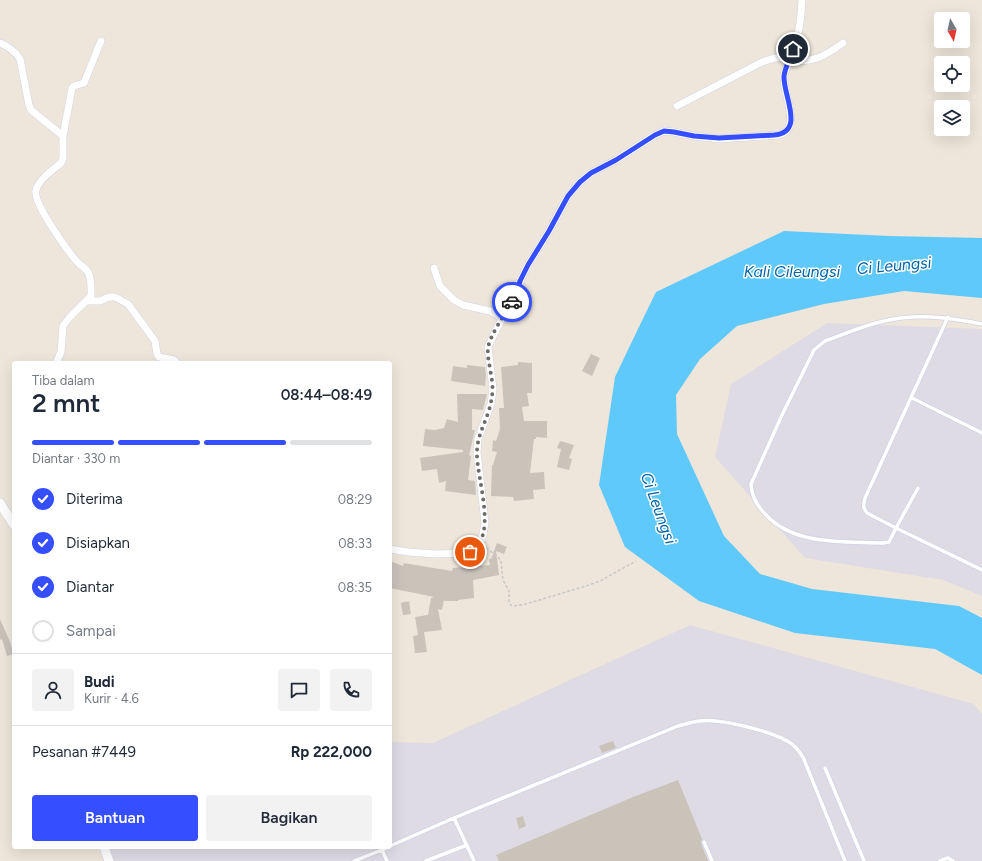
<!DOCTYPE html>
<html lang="id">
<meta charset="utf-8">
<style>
body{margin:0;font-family:Figtree,sans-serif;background:#f2f2f3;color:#1f2937;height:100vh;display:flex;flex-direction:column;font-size:15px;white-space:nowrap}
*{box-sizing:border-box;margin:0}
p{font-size:13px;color:#747a83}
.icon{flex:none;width:22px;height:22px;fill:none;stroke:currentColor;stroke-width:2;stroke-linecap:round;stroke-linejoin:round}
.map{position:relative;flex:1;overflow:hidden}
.panel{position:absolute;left:12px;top:361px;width:380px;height:488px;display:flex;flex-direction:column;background:#fff;border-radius:4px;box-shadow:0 4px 16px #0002}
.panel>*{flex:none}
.needle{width:26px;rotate:171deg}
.tools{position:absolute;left:934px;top:12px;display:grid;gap:8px}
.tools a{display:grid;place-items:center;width:36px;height:36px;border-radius:4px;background:#fff;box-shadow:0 4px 16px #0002;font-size:20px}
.pin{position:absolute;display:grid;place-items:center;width:34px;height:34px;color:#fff;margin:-17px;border:2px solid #fff;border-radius:50%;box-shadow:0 1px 4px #0007}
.courier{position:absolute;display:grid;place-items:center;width:40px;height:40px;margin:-20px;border:3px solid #354eff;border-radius:50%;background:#fff;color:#222;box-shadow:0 1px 5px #0007}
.head em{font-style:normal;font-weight:600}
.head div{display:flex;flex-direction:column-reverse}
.head{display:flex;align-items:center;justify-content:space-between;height:68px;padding:0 20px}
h1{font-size:26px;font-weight:600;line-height:30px}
.bar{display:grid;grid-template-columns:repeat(4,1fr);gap:6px 4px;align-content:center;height:48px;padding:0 20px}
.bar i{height:5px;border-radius:3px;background:#e0e1e3}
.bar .selected{background:#354eff}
.bar p{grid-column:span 4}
.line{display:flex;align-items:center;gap:10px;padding:0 20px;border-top:1px solid #e0e1e3}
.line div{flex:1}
.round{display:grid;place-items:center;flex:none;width:42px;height:42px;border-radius:4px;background:#f2f2f3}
ol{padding:0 20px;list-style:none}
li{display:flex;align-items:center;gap:12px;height:44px}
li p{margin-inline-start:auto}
li .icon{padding:4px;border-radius:50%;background:#354eff;color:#fff;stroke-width:4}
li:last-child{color:#747a83}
li i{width:22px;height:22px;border:2px solid #e0e1e3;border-radius:50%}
.primary-button{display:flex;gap:8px;margin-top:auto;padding:8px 20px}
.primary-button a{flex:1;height:46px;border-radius:4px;background:#354eff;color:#fff;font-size:16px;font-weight:600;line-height:46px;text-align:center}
.primary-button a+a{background:#f2f2f3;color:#1f2937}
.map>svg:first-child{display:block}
.industrial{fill:#dfdbe5}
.water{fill:#60c9fc}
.building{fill:#c9c3ba}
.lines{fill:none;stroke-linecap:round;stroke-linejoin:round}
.service-casing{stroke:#cfd2e5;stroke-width:5}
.minor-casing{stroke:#cfd2e5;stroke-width:8}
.tertiary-casing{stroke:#cfd2e5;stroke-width:10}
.path{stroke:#c8c8c8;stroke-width:1.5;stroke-dasharray:3 2;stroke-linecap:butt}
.service{stroke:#fff;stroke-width:3.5}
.minor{stroke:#fff;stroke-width:7}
.tertiary{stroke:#fff;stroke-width:9}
.done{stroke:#6f6c68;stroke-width:4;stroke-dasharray:0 7.2}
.route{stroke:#354eff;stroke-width:5}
.labels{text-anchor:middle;stroke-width:3;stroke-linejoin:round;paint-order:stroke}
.water-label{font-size:16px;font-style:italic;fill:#0063a7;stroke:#fff}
</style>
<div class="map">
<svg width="982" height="861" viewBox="0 0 982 861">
<rect width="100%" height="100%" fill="#eee6da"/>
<path class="industrial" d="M827,323L982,329V596L943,580L805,558L715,457L731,384Z
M690,625L974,704L982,714V861H104L99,847H390V742L433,743Z"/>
<path class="water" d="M784,231L889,236L982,238V298L904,291L824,304L737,326L700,359L676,395L677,434L724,536L760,574L812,589L959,606L982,618V675L935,649L795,633L699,601L625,547L599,485L615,377L637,331L656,292Z"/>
<path class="building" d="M591,354L600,358L592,376L582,371Z
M518,362L532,363V393H527L529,406L522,407L524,421H547V438L536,437V439H534L530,473L544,472L545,489L533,490L534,499L514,501L513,497L491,496L492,465H493L497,452L492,451L493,440L496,441L500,429L499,408H504L501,367L518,365Z
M467,365L485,367L486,376L485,386L451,381L453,366L467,368Z
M457,394H487L483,410L472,409V430H475L469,455L471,456L468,480L475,481L476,495L445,491L446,481L439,483L437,469L422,471L420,458L463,452V450L423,446L425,429L435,430L444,428L447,419L458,422Z
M560,441L574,445L569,458L572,459L569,470L557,467L561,449L557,448Z
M497,543L507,547L504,554L496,551L499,575L473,580L474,598L458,600V601H445L444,600L442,610L438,609L442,630L424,632L427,652L415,653L413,636L418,635L415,617L428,615L431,598L434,597L390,588V561L403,566L404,563L452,571L453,568L490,565L489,559H491Z
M409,601L411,614L403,615L401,603Z
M0,619L10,642L14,654L7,656L2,639L0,640Z
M613,741L616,748L602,753L599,746Z
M678,780L702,839L701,843L708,861H499L496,855L633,797Z
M523,816L526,826L519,829L516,818Z"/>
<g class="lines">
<defs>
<path id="service" d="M982,324C947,317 915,313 880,322C862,326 843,335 825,341L814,350L782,415L751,484C752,497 756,504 765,514C794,546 843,541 883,543L889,542L896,528L982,570
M912,398L982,433
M918,488L896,528L867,513C863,508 863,505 865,498L948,317
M825,768L864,861
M454,818L474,861
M704,842L712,861
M390,846L454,818L678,726C685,724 692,722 699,721C720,718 777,732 793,745C797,748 800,753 803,757L845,861
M382,850L387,861
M354,861L389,847
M426,861L467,845
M940,861L948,858L953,861"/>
<path id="minor" d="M0,43C9,47 15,51 20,59L29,105L31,110L63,136V159L61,163C53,170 39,179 36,190C32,202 69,253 79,264C82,266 86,269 88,272C92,279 91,289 91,296L69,318L63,326L61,352L56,363
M677,106L762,62C769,60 777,56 783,58C787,59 788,61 792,61C815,62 825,56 843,43
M63,136L72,88L74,86L84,83L101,41
M434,268L440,286L454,300L463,305L490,311L502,318
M88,301H100L109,297H115L128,304L155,341L157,354L159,357L174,360L177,363
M390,549L408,552L435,554L465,553L476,549L479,544L483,535L485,522L477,452L478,439L491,404L493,389L488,347L502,318L516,296L520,281L528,265L549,231L568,196L580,182L591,173L616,160L655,135L664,131L674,132L694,136L719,139L779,135C803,129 782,92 784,75C785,72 787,67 788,64C792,55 795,46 797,37C801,25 801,12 802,0"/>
<path id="tertiary" d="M0,503L14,525
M104,847L109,861"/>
</defs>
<use href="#service" class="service-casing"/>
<use href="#minor" class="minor-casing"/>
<use href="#tertiary" class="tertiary-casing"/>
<path class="path" d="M486,548L497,556L501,561L503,580L509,591V603L512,606H514L526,604L586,586L600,581L636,561"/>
<use href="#service" class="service"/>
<use href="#minor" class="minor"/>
<use href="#tertiary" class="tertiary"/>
</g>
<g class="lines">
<path class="done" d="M470,552C499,537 476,478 477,452C477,434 488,419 491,402C493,393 493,384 491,375C490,366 487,357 488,348C490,335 505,314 512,302"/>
<path class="route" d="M512,302L516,296L520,281L528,265L549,231L568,196L580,182L591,173L616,160L655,135L664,131L674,132L694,136L719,138L774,135C806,132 783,96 784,76C785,68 790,58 793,49"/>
</g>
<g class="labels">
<g class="water-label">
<text transform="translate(894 265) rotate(-5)" y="6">Ci Leungsi</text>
<text x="792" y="277">Kali Cileungsi</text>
<text transform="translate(659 508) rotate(70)" y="6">Ci Leungsi</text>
</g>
</g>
</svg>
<div class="tools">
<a><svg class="needle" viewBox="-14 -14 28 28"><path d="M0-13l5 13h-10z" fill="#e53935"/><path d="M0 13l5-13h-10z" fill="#747a83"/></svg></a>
<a><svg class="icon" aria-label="locate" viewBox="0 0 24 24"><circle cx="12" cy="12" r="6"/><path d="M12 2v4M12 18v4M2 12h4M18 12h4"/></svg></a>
<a><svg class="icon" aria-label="layers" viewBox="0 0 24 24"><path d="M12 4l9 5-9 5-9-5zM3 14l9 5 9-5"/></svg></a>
</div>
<div class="pin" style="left:470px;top:552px;background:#ea580c"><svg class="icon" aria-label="bag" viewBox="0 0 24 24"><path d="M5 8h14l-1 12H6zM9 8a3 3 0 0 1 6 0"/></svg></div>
<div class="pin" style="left:793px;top:49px;background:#1f2937"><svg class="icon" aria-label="home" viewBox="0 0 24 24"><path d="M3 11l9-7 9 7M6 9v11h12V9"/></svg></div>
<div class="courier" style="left:512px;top:302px"><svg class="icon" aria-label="car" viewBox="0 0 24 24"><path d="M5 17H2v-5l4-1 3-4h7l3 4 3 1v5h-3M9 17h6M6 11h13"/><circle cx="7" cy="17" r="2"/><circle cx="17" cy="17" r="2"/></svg></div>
<section class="panel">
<div class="head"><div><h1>2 mnt</h1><p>Tiba dalam</p></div><em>08:44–08:49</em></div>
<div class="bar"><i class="selected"></i><i class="selected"></i><i class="selected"></i><i></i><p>Diantar · 330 m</p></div>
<ol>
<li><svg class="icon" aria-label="check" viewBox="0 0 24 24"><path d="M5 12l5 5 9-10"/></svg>Diterima<p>08:29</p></li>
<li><svg class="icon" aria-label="check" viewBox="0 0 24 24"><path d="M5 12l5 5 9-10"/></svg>Disiapkan<p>08:33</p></li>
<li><svg class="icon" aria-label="check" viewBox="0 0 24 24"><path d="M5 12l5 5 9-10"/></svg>Diantar<p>08:35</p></li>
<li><i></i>Sampai</li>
</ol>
<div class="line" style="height:72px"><a class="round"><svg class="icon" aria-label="person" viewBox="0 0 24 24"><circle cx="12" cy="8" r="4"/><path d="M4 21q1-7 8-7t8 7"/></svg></a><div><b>Budi</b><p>Kurir · 4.6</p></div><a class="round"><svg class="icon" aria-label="chat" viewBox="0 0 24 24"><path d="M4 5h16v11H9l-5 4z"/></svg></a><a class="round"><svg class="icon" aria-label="phone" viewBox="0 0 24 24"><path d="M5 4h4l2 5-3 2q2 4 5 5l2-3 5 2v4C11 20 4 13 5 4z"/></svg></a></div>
<div class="line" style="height:52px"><div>Pesanan #7449</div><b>Rp 222,000</b></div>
<div class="primary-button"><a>Bantuan</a><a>Bagikan</a></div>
</section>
</div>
